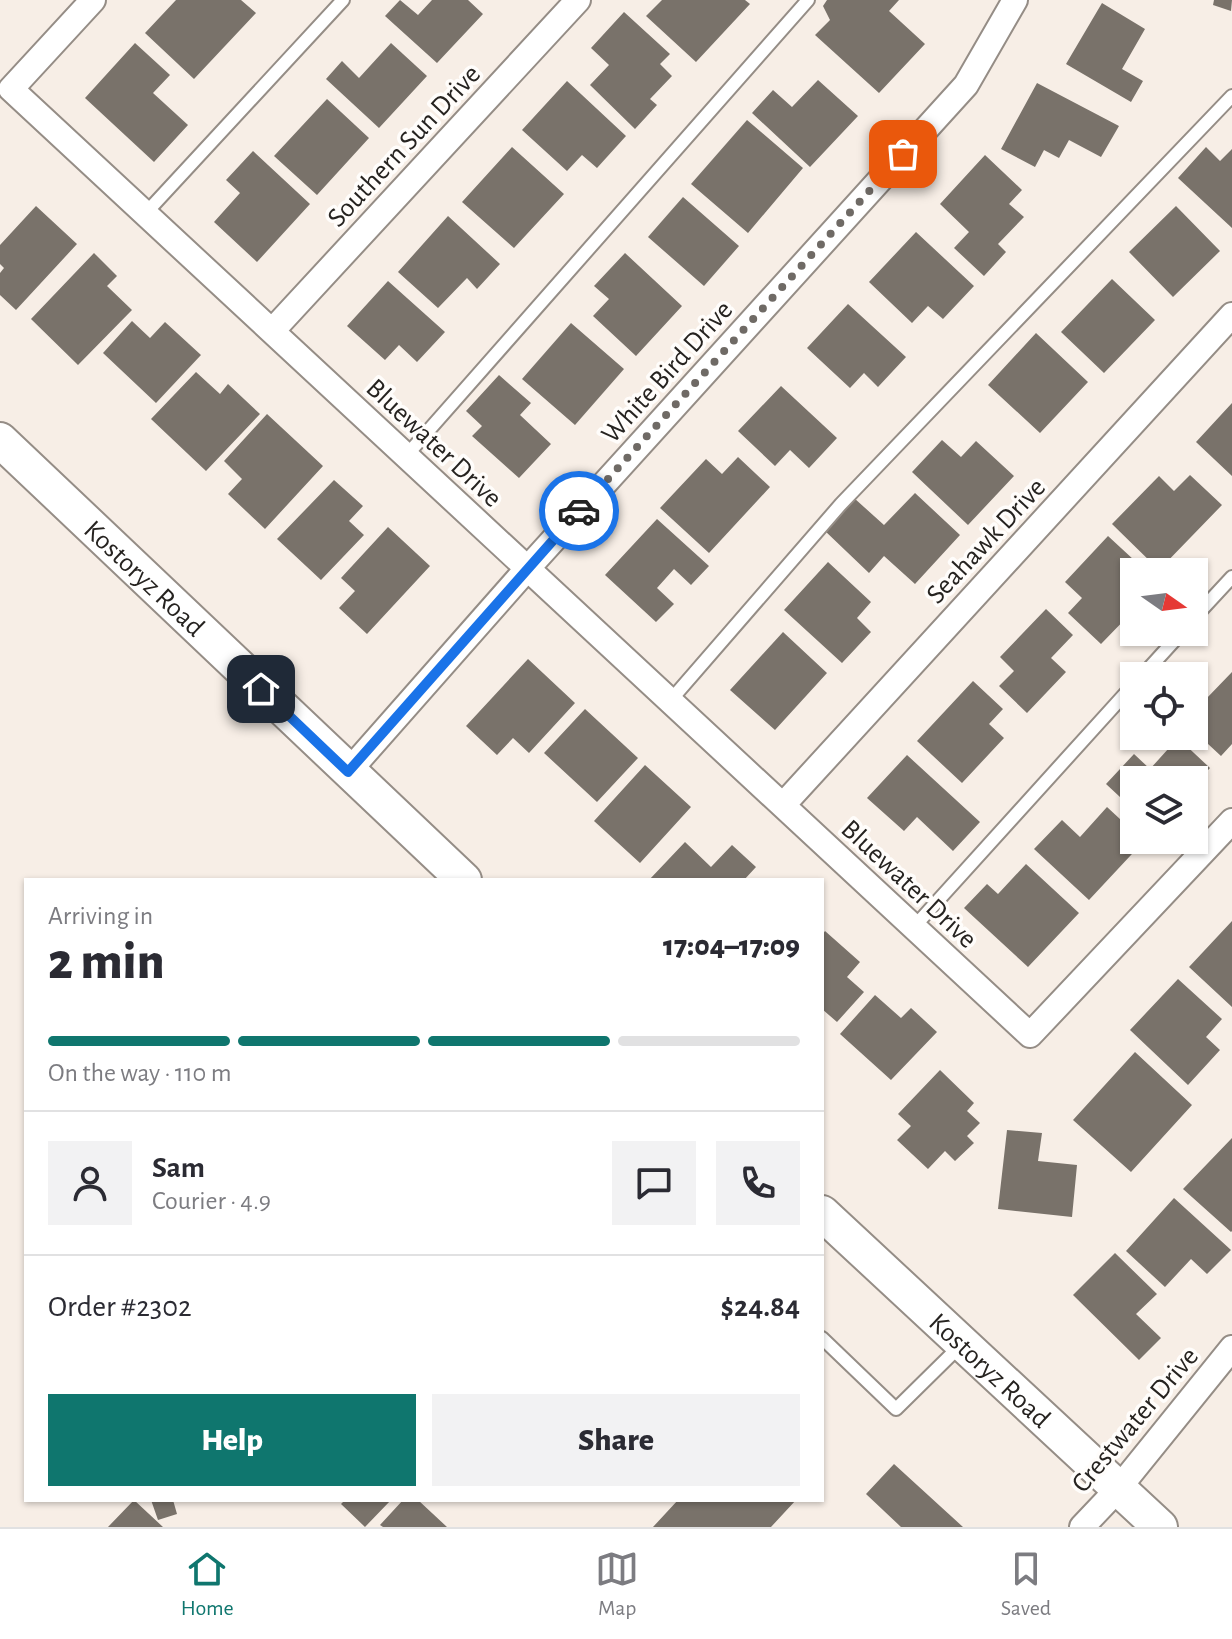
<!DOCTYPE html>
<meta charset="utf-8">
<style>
body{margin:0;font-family:"Alegreya Sans",sans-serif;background:#f2f2f3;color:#2b2b33;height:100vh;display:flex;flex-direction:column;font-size:30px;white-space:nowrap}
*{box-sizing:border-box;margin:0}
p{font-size:26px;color:#7c7c81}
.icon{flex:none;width:44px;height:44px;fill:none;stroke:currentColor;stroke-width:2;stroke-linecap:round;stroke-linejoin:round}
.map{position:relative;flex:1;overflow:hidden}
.sheet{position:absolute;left:24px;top:878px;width:800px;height:624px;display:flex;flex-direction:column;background:#fff;border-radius:0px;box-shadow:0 2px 6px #0004}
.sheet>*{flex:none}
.needle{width:52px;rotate:104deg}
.controls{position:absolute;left:1120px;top:558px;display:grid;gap:16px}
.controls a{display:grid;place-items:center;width:88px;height:88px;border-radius:0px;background:#fff;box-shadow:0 2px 6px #0004;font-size:40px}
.pin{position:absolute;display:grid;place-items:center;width:68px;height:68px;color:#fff;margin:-34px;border-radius:16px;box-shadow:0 4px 12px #0006}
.courier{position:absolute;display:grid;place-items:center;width:80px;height:80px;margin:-40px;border:6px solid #1a73e8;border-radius:50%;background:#fff;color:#222;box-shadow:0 2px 10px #0007}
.head em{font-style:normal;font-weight:800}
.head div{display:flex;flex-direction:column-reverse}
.head{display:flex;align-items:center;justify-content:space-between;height:136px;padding:0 24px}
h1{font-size:52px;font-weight:800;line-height:60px}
.bar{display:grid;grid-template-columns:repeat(4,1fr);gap:12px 8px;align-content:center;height:96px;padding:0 24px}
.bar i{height:10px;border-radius:6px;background:#e1e1e2}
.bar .on{background:#0f766e}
.bar p{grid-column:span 4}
.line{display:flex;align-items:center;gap:20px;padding:0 24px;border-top:2px solid #e1e1e2}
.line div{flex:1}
.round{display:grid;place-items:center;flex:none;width:84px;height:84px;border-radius:0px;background:#f2f2f3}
.cta{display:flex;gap:16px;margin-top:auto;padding:16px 24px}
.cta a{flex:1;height:92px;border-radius:0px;background:#0f766e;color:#fff;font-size:32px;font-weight:800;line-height:92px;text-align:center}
.cta a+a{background:#f2f2f3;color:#2b2b33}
.dock{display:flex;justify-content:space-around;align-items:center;height:112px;border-top:2px solid #e1e1e2;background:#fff;font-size:22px;color:#7c7c81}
.dock a{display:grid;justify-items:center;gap:4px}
.dock .on{color:#0f766e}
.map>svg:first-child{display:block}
.building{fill:#79726a}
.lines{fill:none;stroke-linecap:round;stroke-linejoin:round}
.service-casing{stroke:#958d86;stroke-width:16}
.minor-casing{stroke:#958d86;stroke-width:28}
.secondary-casing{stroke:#958d86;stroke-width:38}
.service{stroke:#fff;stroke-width:12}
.minor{stroke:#fff;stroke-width:24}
.secondary{stroke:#fff;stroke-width:34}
.done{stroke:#6f6a65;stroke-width:8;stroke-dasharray:0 14.4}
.route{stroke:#1a73e8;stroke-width:10}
.labels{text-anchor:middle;stroke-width:7;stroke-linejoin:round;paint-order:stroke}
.street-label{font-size:28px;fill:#262320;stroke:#fffdfb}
</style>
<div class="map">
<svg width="1232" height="1527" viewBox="0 0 1232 1527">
<rect width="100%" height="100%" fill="#f7eee6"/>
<path class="building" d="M176,0H241L256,13L194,79L145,33Z
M400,0L418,15L432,0H468L483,14L437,63L385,16Z
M662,0H745L750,4L696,62L646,16Z
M827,0H899L889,11L925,44L879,93L815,35L830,20L823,6Z
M1214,0H1232L1231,11L1213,5Z
M1102,3L1145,29L1122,69L1143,81L1131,102L1066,64Z
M624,12L670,54L660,64L672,76L650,99L657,105L635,129L590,85L609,65L591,48Z
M135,43L170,75L153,93L188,125L154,162L85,98Z
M391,43L427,76L379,128L326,79L342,61L359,78Z
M818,80L858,116L810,167L752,113L773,90L792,107Z
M567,81L626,136L597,168L582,155L567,171L522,130Z
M1037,83L1119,126L1101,157L1069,140L1059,158L1044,150L1035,167L1001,149Z
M327,99L369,138L317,195L274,156Z
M747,120L803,168L748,233L691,184Z
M512,147L564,194L514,248L462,202Z
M1206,147L1220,161L1232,149V228L1178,178Z
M253,151L310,204L257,262L214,222L240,193L226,180Z
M985,155L1022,190L1009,204L1024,217L998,244L1006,252L984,276L954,248L969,232L940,204Z
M683,197L739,246L704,286L648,237Z
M36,206L77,244L16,310L0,295V273L4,268L0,264V245Z
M1176,206L1220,251L1173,297L1129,252Z
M448,216L500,264L477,289L467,278L438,308L398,272Z
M916,232L974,286L943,319L928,306L912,323L869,282Z
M94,253L117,276L107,286L132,310L78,365L31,319Z
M625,253L682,306L636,356L593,316L609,299L594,286Z
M1112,279L1155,320L1104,373L1061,332Z
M388,281L445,332L417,362L399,345L385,360L347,326Z
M848,304L906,357L878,387L864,373L850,388L807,348Z
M132,321L150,338L165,322L201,355L156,403L103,353Z
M571,323L624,369L575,425L522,379Z
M1036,333L1088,382L1040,433L988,385Z
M196,372L220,394L228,384L260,414L206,471L151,419Z
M499,375L531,403L520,415L551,444L519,478L472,436L482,426L466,411Z
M781,386L837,438L809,468L790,450L775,466L738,431Z
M1232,403V476L1196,442Z
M267,414L323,466L265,529L228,494L242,479L224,461Z
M942,440L961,457L976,441L1014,476L968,525L912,472Z
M738,457L770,487L709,553L660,508L706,459L722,474Z
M1190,475L1222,505L1159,570L1112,524L1159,476L1174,491Z
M334,480L363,506L349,521L364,535L321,580L277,539Z
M915,493L960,535L915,584L884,556L869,573L824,530L854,498L884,525Z
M657,519L709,566L691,585L674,569L657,588L674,604L656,622L605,575Z
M388,527L430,566L367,634L339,608L355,591L341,578Z
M1108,536L1147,572H1134V610L1101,644L1068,613L1082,598L1065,582Z
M828,562L871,602L857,618L871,632L842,663L784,610Z
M1046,609L1073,635L1051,658L1066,672L1027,713L999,686L1014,671L1000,657Z
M783,632L827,673L775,730L730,690Z
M528,659L575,703L529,753L513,738L497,755L466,726Z
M1232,672V744L1221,756L1194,731V690L1205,700Z
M973,681L1003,709L989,724L1004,738L962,783L917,741Z
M585,709L638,758L597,802L544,753Z
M1178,738L1210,768L1194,785V780H1134V810L1106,784L1134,754L1150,769Z
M907,755L980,822L953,851L917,817L904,831L867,798Z
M645,765L691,807L640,863L594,821Z
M1107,807L1134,832V840H1145L1089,900L1034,849L1062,820L1080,837Z
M685,842L711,867L732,845L756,867L744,880H649Z
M1026,864L1079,913L1028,967L964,908L987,884L998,894Z
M1232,921V1007L1189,967Z
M825,931L860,962L847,977L864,992L837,1022L822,1009V935Z
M1178,979L1222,1019L1206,1037L1220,1050L1188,1085L1130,1030Z
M875,995L901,1018L911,1008L937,1032L891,1080L840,1034Z
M1135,1052L1192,1105L1131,1172L1073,1120Z
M940,1070L974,1103L967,1111L980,1123L967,1136L974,1143L955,1161L945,1151L928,1169L897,1140L911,1126L898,1114Z
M1007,1130L1042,1133L1038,1161L1077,1165L1072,1217L998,1209Z
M1232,1138V1231L1231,1232L1183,1189Z
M1174,1198L1231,1250L1207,1274L1191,1259L1165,1287L1126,1251Z
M1115,1253L1157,1294L1136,1314L1161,1338L1139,1360L1073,1295Z
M894,1464L963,1527H901L866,1494Z
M134,1500L163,1527H108Z
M151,1500H173L177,1514L158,1520Z
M345,1500H391L365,1527L341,1504Z
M403,1500H418L447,1527H383L380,1525Z
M678,1500H796L771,1527H653Z"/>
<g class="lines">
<defs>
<path id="service" d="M145,214L343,0
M406,456L808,0
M1194,618L1232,577
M1142,676L1182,632
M670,701L841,504L1232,96
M914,927L1134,684
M822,1338L896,1409L961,1345"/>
<path id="minor" d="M93,0L11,89L1030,1035L1232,821
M272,331L578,0
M348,772L527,569L966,85L1015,0
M783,805L1232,315
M1082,1527L1118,1489L1232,1348"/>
<g id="secondary">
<path id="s1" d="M0,440L464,880"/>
<path id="s2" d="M822,1213L1160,1527"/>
</g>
</defs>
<use href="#service" class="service-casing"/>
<use href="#minor" class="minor-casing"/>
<use href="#secondary" class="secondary-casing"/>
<use href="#service" class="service"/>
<use href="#minor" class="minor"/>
<use href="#secondary" class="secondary"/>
</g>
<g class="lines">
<path class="done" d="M579,511L903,154"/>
<path class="route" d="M261,689L348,772L579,511"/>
</g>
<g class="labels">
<g class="street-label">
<text transform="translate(403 145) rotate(-47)" y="10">Southern Sun Drive</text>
<text transform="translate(666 371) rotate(-48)" y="10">White Bird Drive</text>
<text transform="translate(435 442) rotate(43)" y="10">Bluewater Drive</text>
<text transform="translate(985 540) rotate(-47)" y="10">Seahawk Drive</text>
<text dy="10" stroke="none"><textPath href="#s1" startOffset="200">Kostoryz Road</textPath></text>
<text transform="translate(910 883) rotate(43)" y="10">Bluewater Drive</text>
<text dy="10" stroke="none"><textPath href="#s2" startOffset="230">Kostoryz Road</textPath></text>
<text transform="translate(1134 1419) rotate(-50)" y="10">Crestwater Drive</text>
</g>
</g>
</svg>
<div class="controls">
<a><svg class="needle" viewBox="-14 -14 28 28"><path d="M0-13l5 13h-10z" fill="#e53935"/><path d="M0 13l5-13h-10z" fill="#7c7c81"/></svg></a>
<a><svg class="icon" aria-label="locate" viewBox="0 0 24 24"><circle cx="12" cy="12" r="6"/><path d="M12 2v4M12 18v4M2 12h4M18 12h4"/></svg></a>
<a><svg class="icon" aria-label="layers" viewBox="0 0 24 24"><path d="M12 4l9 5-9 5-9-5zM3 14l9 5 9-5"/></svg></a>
</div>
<div class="pin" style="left:903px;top:154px;background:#ea580c"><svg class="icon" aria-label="bag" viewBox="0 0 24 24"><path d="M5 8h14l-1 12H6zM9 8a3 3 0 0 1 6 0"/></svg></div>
<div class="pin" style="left:261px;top:689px;background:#1f2937"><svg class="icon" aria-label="home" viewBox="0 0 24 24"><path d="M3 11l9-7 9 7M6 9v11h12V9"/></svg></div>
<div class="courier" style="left:579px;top:511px"><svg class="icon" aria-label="car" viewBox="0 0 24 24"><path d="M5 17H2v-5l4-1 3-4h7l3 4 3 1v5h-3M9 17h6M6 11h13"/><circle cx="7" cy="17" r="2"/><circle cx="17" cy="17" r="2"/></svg></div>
<section class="sheet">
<div class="head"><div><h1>2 min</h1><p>Arriving in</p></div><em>17:04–17:09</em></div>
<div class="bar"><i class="on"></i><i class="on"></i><i class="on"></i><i></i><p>On the way · 110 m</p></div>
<div class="line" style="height:144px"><a class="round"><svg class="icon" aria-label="person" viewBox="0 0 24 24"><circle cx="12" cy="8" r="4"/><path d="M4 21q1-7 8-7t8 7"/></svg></a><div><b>Sam</b><p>Courier · 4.9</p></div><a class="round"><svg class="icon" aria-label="chat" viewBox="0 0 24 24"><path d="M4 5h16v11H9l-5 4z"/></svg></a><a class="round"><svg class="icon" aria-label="phone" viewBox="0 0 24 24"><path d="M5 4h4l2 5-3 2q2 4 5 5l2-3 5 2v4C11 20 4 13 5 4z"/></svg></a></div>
<div class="line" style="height:104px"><div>Order #2302</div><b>$24.84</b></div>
<div class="cta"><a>Help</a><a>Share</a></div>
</section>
</div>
<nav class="dock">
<a class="on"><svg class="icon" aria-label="home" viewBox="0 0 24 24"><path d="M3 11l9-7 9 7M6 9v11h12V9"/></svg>Home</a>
<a><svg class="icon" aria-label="map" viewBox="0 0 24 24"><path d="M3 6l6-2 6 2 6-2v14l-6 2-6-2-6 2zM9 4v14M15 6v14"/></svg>Map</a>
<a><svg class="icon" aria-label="saved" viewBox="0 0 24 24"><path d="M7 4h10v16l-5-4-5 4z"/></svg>Saved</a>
</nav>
